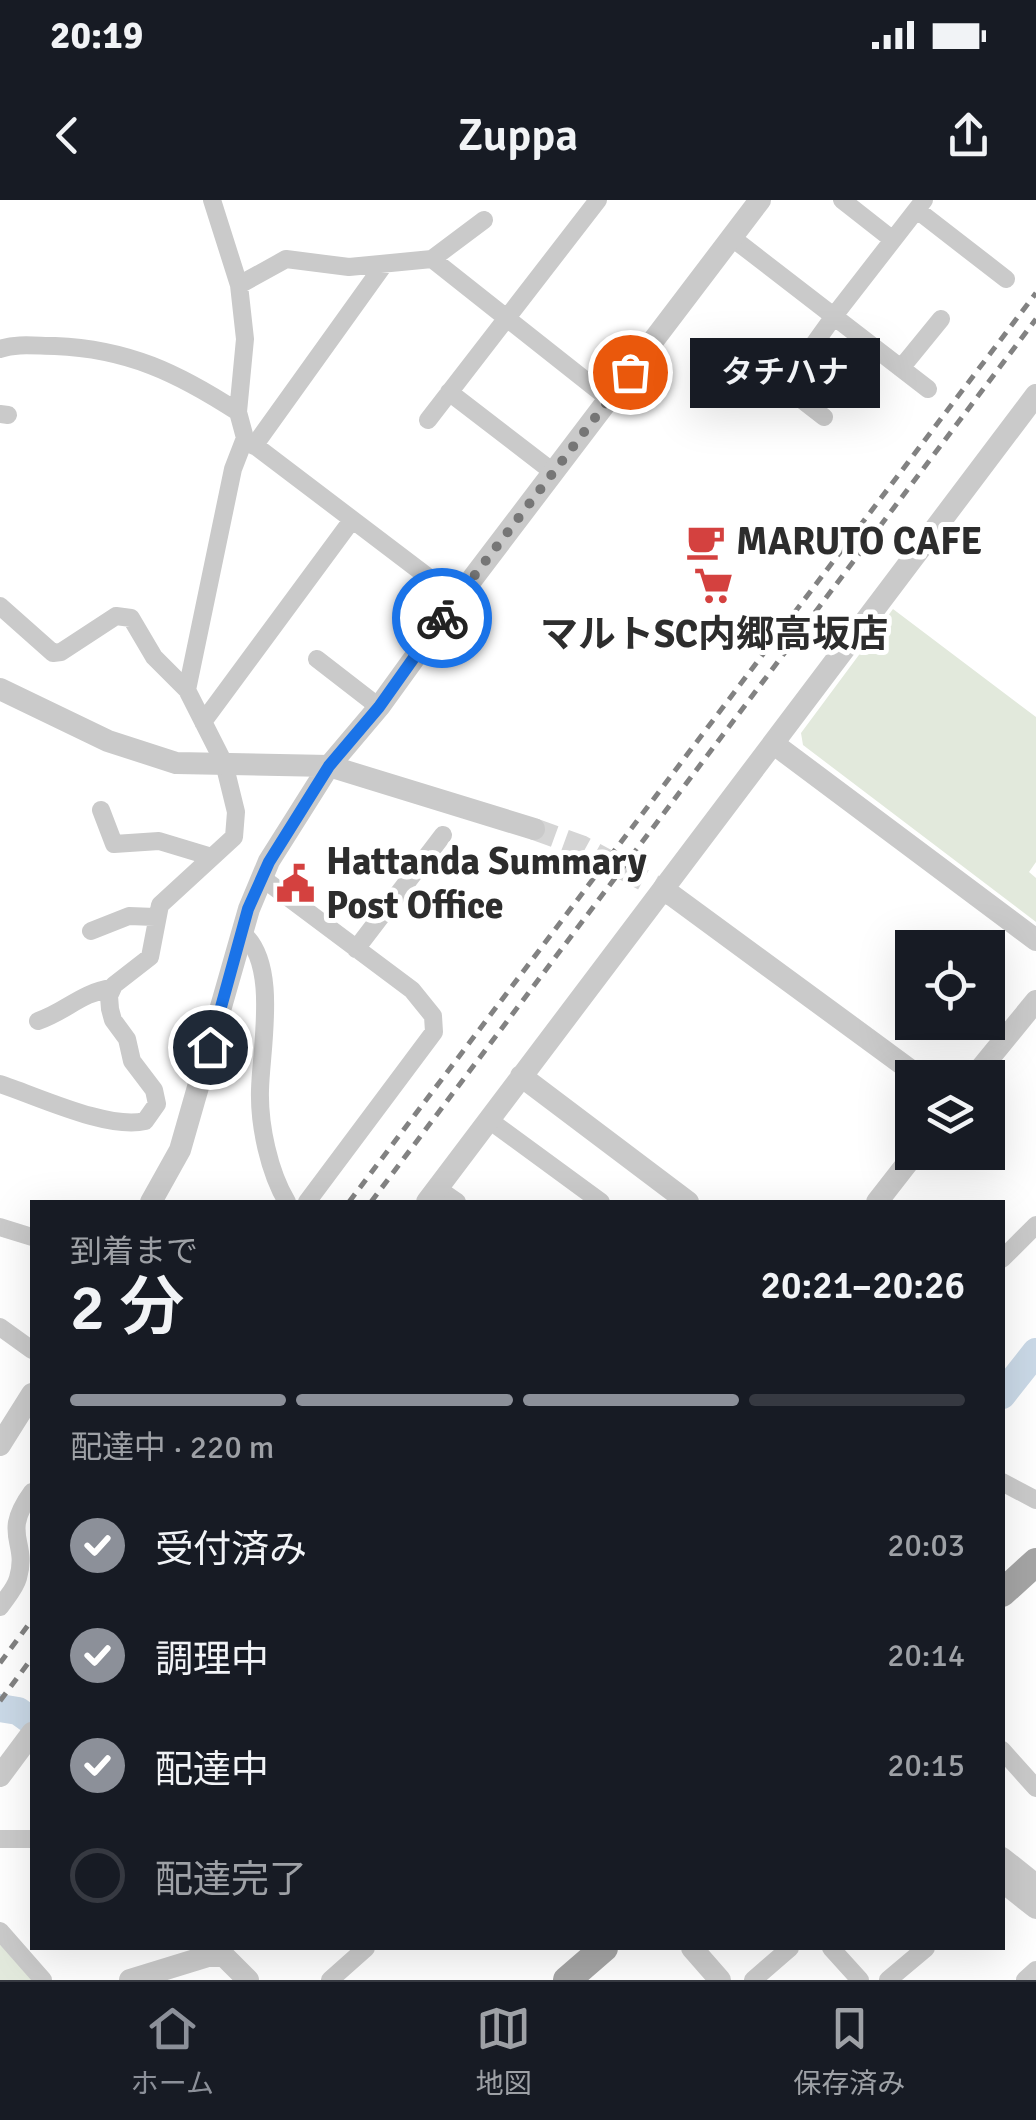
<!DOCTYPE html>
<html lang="ja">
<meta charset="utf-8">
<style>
body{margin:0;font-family:Signika,"Noto Sans JP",sans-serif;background:#242831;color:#f1f3f6;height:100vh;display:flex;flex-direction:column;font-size:38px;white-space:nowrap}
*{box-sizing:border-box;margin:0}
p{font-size:32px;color:#9ea1a6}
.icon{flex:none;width:55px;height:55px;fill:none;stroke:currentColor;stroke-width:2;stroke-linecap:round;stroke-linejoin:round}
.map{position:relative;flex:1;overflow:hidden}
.side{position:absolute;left:30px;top:1000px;width:975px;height:750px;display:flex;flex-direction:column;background:#171b24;border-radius:0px;box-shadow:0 10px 40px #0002}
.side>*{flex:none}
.tools{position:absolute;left:895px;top:730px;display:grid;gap:20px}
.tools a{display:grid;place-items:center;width:110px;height:110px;border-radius:0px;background:#171b24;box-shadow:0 10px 40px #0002;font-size:50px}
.pin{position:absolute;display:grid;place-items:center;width:85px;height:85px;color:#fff;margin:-42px;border:5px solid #fff;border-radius:50%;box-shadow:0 2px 10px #0007}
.courier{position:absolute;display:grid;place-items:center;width:100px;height:100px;margin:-50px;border:8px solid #1a73e8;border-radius:50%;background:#fff;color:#222;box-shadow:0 2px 12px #0007}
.bubble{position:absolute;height:70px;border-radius:0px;background:#171b24;box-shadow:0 10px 40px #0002;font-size:32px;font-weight:600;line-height:70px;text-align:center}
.overview em{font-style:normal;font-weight:600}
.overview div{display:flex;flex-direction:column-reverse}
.overview{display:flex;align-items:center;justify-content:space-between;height:170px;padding:0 40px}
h1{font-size:65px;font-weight:600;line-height:75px}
.bar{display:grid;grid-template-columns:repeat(4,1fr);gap:15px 10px;align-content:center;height:120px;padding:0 40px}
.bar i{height:12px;border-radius:8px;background:#363941}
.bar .selected{background:#8c9099}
.bar p{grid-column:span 4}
ol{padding:0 40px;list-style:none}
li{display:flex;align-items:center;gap:30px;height:110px}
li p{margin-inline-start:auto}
li .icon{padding:10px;border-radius:50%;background:#8c9099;color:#fff;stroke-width:4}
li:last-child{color:#9ea1a6}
li i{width:55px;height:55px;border:5px solid #363941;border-radius:50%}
.status{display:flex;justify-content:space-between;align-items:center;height:70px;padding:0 50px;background:#171b24;direction:ltr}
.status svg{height:28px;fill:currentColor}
header{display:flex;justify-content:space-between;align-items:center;height:130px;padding:0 40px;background:#171b24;font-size:45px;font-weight:600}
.tab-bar{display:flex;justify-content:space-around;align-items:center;height:140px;border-top:2px solid #363941;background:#171b24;font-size:28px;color:#9ea1a6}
.tab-bar a{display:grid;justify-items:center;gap:5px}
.tab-bar .selected{color:#8c9099}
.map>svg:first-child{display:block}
.green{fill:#e2e9dc}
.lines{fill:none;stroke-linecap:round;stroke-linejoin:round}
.river{stroke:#cad9e7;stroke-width:28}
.tertiary-tunnel{stroke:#d5d5d5;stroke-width:22;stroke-dasharray:22 11;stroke-linecap:butt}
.minor{stroke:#cacaca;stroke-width:18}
.tertiary{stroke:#cacaca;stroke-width:22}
.primary{stroke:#a5a5a5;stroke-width:28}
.rail{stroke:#828282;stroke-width:5;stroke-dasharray:10 8;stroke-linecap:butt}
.done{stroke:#767676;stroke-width:10;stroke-dasharray:0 18}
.route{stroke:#1a73e8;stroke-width:12}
.labels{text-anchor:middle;stroke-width:10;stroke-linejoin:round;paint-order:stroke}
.poi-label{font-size:38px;font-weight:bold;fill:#2d2d2d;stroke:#fff;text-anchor:start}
</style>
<div class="status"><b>20:19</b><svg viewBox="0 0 49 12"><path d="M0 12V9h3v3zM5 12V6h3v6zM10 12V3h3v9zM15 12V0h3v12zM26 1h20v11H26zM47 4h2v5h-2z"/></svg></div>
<header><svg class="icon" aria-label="back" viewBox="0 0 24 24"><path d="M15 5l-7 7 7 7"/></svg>Zuppa<svg class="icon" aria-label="share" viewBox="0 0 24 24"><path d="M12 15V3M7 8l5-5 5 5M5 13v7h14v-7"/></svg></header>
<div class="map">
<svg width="1036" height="1780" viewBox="0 0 1036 1780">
<rect width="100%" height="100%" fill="#fff"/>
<path class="green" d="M893,409L1036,517V662L1029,672L1036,678V722L803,545L801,533Z
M0,1731L43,1780H0Z"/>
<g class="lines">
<path class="river" d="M1002,1195L1036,1152
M0,1508L18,1511L32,1521"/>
<path class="tertiary-tunnel" d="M534,629L581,646L673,696"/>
<path class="minor" d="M212,0L239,85L245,139L238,212
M842,0L893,40
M917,10L1006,79
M731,37L928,189
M432,59L484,20
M239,85L286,59L349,67L432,59L609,199
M0,149C17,143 36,146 55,146C128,149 178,173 238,212L245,238
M901,168L941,119
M449,192L553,272
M0,214L8,215
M824,217L784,186L837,112L924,0
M428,220L598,0
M254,246L383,66
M0,406L53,453L61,452L116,416L131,418L154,457L187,490
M317,459L379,507
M203,522L352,320
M101,610L114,644L159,641L212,657
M261,677L412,790L433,816L434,832L307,1002
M91,731L129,716L155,717
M242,733C279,763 261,847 260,890C259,925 269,972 287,1002
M356,749L443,635
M38,821C67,811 80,793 112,788
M0,884C37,896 108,930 145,921L157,904L154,890L132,861L127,839L113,820L110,809L109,796L114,785L150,757L160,705L234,637L236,612L224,563L187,490L233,269L245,238L457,399
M489,920L601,1002
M438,989L457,1002
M0,1027L32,1037
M1002,1059L1036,1025
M0,1127L32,1150
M1002,1282L1036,1300
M0,1407C6,1398 15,1389 18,1378C29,1340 0,1336 32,1292
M1002,1550L1036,1588
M0,1639H32
M0,1731L43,1780
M831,1748L860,1780
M330,1780L366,1748
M753,1780L790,1748
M888,1780L926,1748
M1025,1780L1036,1770"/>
<path class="tertiary" d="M0,489L108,541L176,563L329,566L534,629
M774,544L1036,740
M673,696L921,878
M521,876L688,1002
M973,878L1036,801
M151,1002L180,950L249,709L269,661L329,566L379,507L457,399L760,0
M427,1002L1036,195
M877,1002L916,952
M0,1245L32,1194
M0,1576L32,1533
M1002,1658L1036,1685
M1002,1681L1036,1708
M692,1748L720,1780
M130,1780L208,1756H224L248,1780"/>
<path class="primary" d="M1002,1393L1036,1362
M567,1780L604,1748"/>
<path class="rail" d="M349,1002L1036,93
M371,1002L1036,119
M0,1463L32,1420
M0,1501L32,1458"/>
</g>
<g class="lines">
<path class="done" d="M442,418L630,172"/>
<path class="route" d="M210,847L248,709L269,662L329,566L379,507L442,418"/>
</g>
<defs>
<symbol id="cafe-bare" viewBox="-9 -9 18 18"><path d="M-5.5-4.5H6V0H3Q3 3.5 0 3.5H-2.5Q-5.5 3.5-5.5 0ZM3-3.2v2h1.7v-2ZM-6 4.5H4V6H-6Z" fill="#d4413f" stroke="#fff" stroke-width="2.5" paint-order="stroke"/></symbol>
<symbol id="supermarket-bare" viewBox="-9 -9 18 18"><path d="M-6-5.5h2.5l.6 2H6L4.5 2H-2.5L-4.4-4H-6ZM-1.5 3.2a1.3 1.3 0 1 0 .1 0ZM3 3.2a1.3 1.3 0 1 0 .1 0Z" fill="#d4413f" stroke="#fff" stroke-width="2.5" paint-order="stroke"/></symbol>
<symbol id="civic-bare" viewBox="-9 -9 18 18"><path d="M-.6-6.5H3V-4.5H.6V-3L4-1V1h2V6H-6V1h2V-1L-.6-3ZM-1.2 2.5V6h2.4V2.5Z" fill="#d4413f" stroke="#fff" stroke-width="2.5" paint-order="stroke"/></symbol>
</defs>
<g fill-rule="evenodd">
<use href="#cafe-bare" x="678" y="314" width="55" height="55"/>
<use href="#supermarket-bare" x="686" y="358" width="55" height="55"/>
<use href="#civic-bare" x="268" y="656" width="55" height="55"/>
</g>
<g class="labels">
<g class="poi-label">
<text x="736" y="354">MARUTO CAFE</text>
<text x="714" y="447" text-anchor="middle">マルトSC内郷高坂店</text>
<text x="326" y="674">Hattanda Summary<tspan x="326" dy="44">Post Office</tspan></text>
</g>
</g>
</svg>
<div class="tools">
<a><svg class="icon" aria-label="locate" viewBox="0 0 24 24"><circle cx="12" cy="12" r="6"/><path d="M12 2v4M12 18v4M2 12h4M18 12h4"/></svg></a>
<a><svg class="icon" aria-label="layers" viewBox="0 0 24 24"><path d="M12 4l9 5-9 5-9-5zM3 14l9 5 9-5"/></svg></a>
</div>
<div class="pin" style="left:630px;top:172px;background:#ea580c"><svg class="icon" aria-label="bag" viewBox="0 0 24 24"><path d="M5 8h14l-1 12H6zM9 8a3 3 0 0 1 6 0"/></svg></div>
<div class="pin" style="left:210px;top:847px;background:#1f2937"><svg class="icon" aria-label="home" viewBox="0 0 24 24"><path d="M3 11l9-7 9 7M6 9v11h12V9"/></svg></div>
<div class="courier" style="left:442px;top:418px"><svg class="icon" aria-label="bike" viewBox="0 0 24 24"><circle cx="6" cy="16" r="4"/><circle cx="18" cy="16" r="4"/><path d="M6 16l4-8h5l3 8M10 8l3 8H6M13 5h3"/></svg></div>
<div class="bubble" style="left:690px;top:138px;width:190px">タチハナ</div>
<section class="side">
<div class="overview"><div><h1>2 分</h1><p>到着まで</p></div><em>20:21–20:26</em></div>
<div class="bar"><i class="selected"></i><i class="selected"></i><i class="selected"></i><i></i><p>配達中 · 220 m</p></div>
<ol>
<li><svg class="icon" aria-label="check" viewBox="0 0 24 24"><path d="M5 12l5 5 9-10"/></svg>受付済み<p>20:03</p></li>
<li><svg class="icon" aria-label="check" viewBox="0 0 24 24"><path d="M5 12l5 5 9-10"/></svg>調理中<p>20:14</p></li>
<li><svg class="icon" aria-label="check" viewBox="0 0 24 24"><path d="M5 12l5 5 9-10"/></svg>配達中<p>20:15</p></li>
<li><i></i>配達完了</li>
</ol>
</section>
</div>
<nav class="tab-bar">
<a class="selected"><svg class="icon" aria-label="home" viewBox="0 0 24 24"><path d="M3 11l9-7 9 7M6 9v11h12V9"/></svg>ホーム</a>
<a><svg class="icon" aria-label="map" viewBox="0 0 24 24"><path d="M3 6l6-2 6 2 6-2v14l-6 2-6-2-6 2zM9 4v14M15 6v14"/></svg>地図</a>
<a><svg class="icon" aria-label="saved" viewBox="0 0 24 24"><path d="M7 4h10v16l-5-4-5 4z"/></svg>保存済み</a>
</nav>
